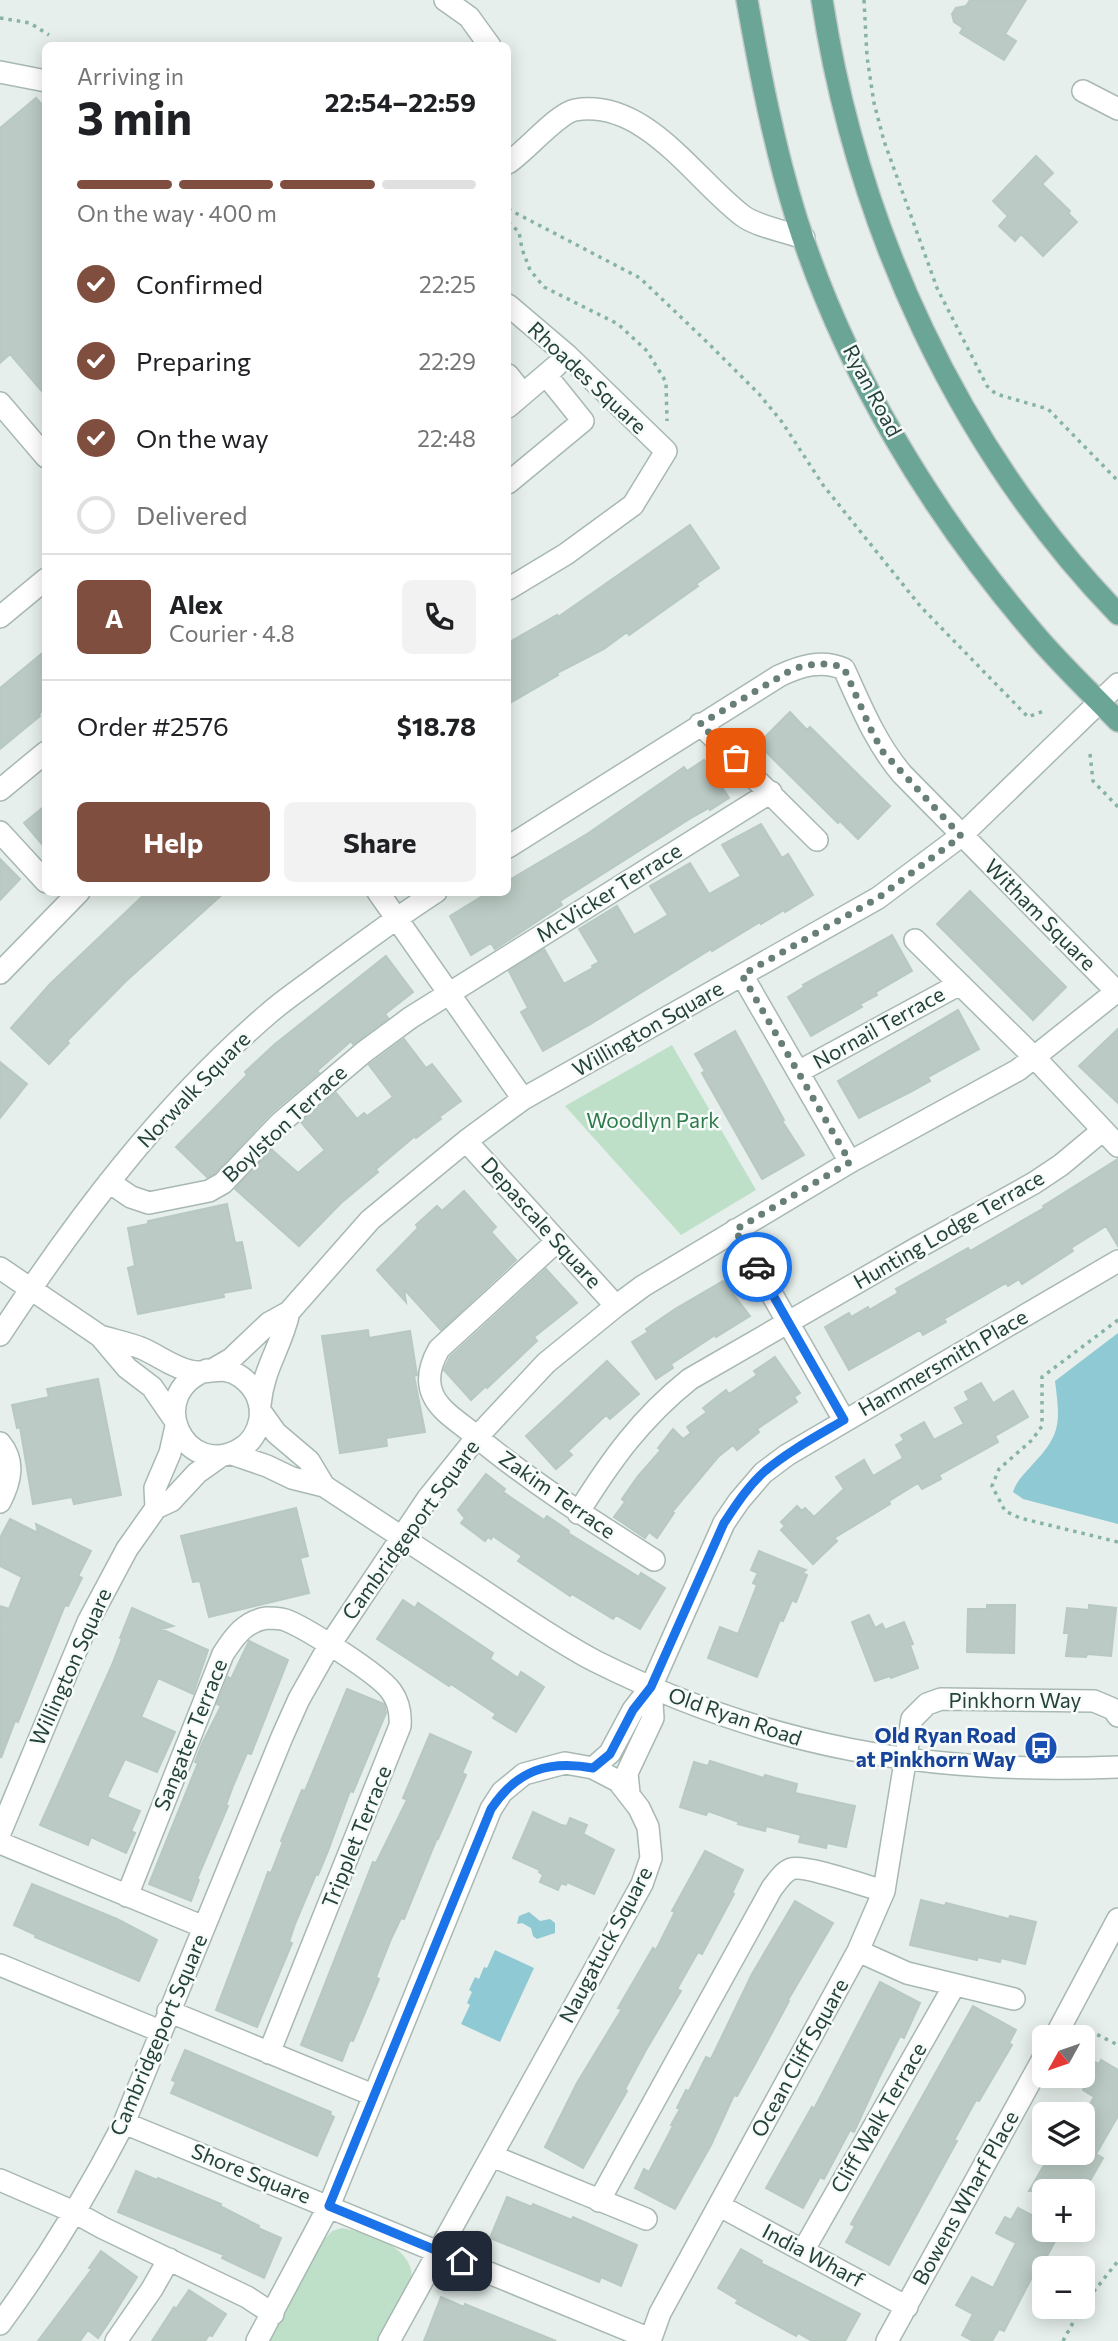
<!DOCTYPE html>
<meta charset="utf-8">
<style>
body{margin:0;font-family:Commissioner,sans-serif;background:#f2f2f2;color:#202124;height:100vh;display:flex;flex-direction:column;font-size:26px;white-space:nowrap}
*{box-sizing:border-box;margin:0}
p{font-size:23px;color:#757577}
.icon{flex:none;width:38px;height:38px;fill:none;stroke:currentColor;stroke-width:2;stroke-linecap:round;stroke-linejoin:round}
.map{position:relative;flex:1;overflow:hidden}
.details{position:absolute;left:42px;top:42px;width:469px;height:854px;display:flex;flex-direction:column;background:#fff;border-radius:10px;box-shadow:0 4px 18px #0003}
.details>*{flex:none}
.needle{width:46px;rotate:230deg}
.buttons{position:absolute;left:1032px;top:2025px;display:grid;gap:14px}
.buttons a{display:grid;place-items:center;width:63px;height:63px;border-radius:10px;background:#fff;box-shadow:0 4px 18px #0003;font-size:35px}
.pin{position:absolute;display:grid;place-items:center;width:60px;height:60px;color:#fff;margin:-30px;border-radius:14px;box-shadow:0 4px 10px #0006}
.courier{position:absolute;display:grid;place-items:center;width:70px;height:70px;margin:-35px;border:5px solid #1a73e8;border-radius:50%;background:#fff;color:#222;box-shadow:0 2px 9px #0007}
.summary em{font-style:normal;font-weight:700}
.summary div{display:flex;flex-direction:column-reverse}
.summary{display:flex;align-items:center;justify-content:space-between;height:119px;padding:0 35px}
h1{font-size:46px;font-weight:700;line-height:52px}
.bar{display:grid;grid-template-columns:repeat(4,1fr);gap:10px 7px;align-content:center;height:84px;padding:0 35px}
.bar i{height:9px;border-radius:5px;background:#e0e0e0}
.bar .selected{background:#7f4e3f}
.bar p{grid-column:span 4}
.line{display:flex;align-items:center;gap:18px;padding:0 35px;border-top:2px solid #e0e0e0}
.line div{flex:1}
.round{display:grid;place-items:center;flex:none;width:74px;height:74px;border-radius:10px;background:#f2f2f2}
ol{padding:0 35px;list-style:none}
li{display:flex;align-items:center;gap:21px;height:77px}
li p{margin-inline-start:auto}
li .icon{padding:7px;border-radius:50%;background:#7f4e3f;color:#fff;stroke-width:4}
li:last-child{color:#757577}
li i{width:38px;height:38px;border:4px solid #e0e0e0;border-radius:50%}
.cta{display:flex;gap:14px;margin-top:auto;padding:14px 35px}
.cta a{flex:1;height:80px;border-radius:10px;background:#7f4e3f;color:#fff;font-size:28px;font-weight:700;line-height:80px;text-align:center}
.cta a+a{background:#f2f2f2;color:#202124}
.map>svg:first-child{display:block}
.green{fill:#bfe0c8}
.water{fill:#8ec9d4}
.building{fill:#bbcac4;stroke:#b8c9c2;stroke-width:2}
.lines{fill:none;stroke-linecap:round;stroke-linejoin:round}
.minor-casing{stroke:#a8b8b2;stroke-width:24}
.major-casing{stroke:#c2cac8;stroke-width:24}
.path{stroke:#86b3a5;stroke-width:3.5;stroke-dasharray:3.5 5;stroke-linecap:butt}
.minor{stroke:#fff;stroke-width:21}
.major{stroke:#6aa596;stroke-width:21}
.done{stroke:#687f78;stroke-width:7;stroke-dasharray:0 12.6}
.route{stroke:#1a73e8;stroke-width:9}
.labels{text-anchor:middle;stroke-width:5;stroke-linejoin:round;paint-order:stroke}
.street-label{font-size:21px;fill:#24423a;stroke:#f7fbf9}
.park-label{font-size:21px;fill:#2d7a4b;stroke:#f7fbf9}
.transit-label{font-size:21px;font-weight:bold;fill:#164399;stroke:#f7fbf9;text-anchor:end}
</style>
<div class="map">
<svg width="1118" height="2341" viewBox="0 0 1118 2341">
<rect width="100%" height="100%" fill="#e6efeb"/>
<path class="green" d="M672,1045L756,1190L681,1235L565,1106Z
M342,2228C369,2233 419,2248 411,2284L378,2341H267L321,2243L332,2231Z"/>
<path class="water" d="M1118,1333V1524L1023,1499L1013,1492C1017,1480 1025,1473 1033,1464C1062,1434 1060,1421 1055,1381Z
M529,1912L540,1921L550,1919L555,1923V1933L537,1939L533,1936L531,1928L522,1923L517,1924L519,1916Z
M495,1950L534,1968L500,2042L461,2024L470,2005L467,2003L472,1992L469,1990L475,1977L479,1979L484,1967L487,1968Z"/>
<path class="building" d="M970,0H1026L1005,34L1016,41L1004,60L960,33L963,28L954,22L952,14L956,8L966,6Z
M36,98L46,109V396L10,354L0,363V128Z
M1036,156L1053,173L1042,184L1070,211L1068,213L1077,222L1043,256L1021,234L1015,241L999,226L1008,216L993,201Z
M690,525L719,568L696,584L698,586L629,635L627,632L604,649L557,673L558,675L508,704V643L557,615L558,617Z
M46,650V708L39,714L40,716L0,749V688Z
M790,712L807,730L810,727L890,806L858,839L840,821L838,823L758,744Z
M704,760L729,798L710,810L709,808L691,818L560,901L562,905L495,949L491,943L471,955L450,916L489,892H508V881L587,834L684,767L687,771Z
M46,805V849L24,823Z
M761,824L782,858L788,854L813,895L785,912L784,910L761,924L760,922L712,951L711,949L589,1025L543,1051L521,1012L528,1008L509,971L544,949L564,984L593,968L592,966L599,962L579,929L617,906L634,935L668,915L650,886L690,863L709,894L741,876L722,845Z
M0,859L20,879L0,900Z
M970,891L1066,987L1033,1020L937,924Z
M147,892H225L126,981L67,1041L69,1043L49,1064L11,1028L50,984Z
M892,935L912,971L876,992L877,995L860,1004L862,1007L811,1036L788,997L804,987L803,985Z
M386,956L413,992L385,1014L388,1018L353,1044L351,1041L317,1071L319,1073L271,1113L215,1173L207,1177L176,1147L247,1075L245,1072L275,1044Z
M958,1010L979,1049L928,1077L930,1081L912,1091L859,1118L838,1081Z
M1118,1029V1103L1079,1066Z
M735,1031L784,1120L782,1121L804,1155L762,1179L702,1073L705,1071L695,1054Z
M404,1039L426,1068L432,1064L461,1101L439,1117L441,1119L416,1138L415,1136L376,1169L378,1172L341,1203L299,1246L235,1189L272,1150L298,1173L325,1150L301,1122L336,1093L357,1119L364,1113L367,1116L393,1097L369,1065Z
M0,1062L27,1084L0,1118Z
M1118,1159V1246L1106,1226L1071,1248L1073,1251L1022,1284L1019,1279L1008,1286L1006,1283L944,1319L946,1322L923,1335L920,1330L849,1370L825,1327L849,1313L851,1317L868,1307L869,1310L898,1293L896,1289L968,1248L970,1251L1044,1208L1043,1206Z
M464,1191L496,1227L491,1232L516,1260L441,1330L404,1289L406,1302L377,1270L418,1228L416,1225L437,1206L442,1211Z
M227,1204L235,1243L242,1242L251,1288L223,1293L224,1297L138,1314L128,1268L135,1266L128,1228L148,1224V1221Z
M546,1269L577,1303L534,1337L537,1341L487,1388L486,1386L471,1400L444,1370L450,1357Z
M723,1281L750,1316L716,1337L715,1335L671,1364L673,1368L656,1379L632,1342L648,1332L646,1329L675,1309Z
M368,1330L369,1338L410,1331L417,1375L414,1376L425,1432L386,1438L387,1446L340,1453L322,1336Z
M775,1357L800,1393L794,1397L797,1402L757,1429L759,1432L737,1450L733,1445L718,1457L672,1512L674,1513L657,1538L649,1532L645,1538L614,1517L625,1502L622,1499L638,1476L661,1450L658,1448L673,1429L683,1439L691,1433L687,1427L707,1412L703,1408L726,1390L729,1394L757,1375L754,1371Z
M607,1361L639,1394L610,1419L606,1415L568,1451L572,1455L556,1469L526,1436Z
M98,1379L121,1495L74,1504L72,1497L33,1504L20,1427L17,1428L12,1405L49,1397L47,1389Z
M981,1383L993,1403L1013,1391L1028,1417L995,1436L998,1442L939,1475L941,1479L922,1489L918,1483L889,1501L890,1504L834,1538L837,1541L813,1564L781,1530L785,1526L781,1522L797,1506L802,1511L805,1508L814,1517L844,1489L836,1477L864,1460L873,1476L903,1458L896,1445L904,1440L901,1435L924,1422L934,1440L964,1424L955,1408L969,1400L965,1392Z
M486,1474L505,1489L503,1492L544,1520L547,1516L569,1531L568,1533L639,1577L641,1573L665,1588L640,1629L616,1615L613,1619L572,1594L570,1596L518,1561L522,1556L493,1536L491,1539L488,1537L485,1541L461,1523L465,1518L458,1510Z
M296,1508L308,1556L300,1558L309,1593L209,1617L200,1581L193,1582L181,1536Z
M10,1519L38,1533L36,1524L91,1551L78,1576L82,1578L68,1606L65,1605L18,1722L15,1721L1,1758L0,1606L9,1609L22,1577L0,1566V1538Z
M759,1551L806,1570L802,1573L807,1575L796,1602L792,1600L783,1621L780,1620L757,1677L708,1658L720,1627L738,1634L757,1585L753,1583L758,1573L751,1570Z
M403,1600L415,1608L418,1603L493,1653L490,1659L518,1678L521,1672L544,1687L516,1732L493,1718L496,1714L451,1684L449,1686L377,1639Z
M987,1605H1015L1014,1653L967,1652L968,1609H987Z
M1089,1605L1116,1608L1111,1656L1087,1654L1086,1657L1066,1656L1069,1633H1064L1067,1608L1089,1610Z
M132,1608L173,1626L161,1629L208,1650L193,1694L158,1678L144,1710L141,1717L175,1732L157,1772L125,1759L107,1797L140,1811L131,1831L135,1833L126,1853L91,1837L88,1845L40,1825L112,1665L122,1639L120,1638Z
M869,1615L875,1628L882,1624L885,1630L904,1622L913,1644L910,1645L918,1668L891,1678L890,1676L875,1681L852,1622Z
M249,1641L288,1660L251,1754L247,1753L233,1786L226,1805L228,1806L197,1879L199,1880L191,1901L149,1884L198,1763L195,1762L202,1744L221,1706L217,1704L228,1677L231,1679Z
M347,1689L384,1704L386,1713L353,1792L350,1791L328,1851L318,1875L316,1874L295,1924L289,1942L292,1943L257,2027L216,2010L261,1891L268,1872L271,1873L283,1842L281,1841L302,1790L305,1791Z
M430,1734L471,1752L462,1773L466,1775L438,1839L437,1838L404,1919L401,1918L391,1939L376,1977L379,1979L353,2041L350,2040L342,2061L301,2045L373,1862L376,1863L407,1800L403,1798Z
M710,1761L764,1778L765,1775L797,1784L795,1793L855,1806L846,1847L827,1843L826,1848L799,1842L801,1835L766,1826L765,1831L738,1824L739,1822L708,1811L706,1815L680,1807L694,1762L708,1766Z
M533,1812L561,1825L567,1826L570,1818L587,1825L583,1834L614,1850L594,1894L567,1882L566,1885L561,1883L558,1890L540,1882L543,1875L539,1872L540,1870L513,1858Z
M705,1851L743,1870L732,1893L734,1894L702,1954L698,1952L677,1989L681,1991L646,2050L625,2089L627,2091L583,2168L545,2147L577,2083L622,2009L618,2008L653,1948L656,1950L675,1912L672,1911Z
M32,1884L117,1919L157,1940L139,1981L35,1937L36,1935L14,1925Z
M921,1900L945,1906L946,1903L1009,1919L1010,1916L1036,1922L1025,1964L1001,1958L1000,1962L978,1957L977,1960L910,1945Z
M795,1901L833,1923L788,2000L789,2001L755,2064L737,2096L734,2095L711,2145L675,2209L635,2188L644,2169L649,2172L673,2126L671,2125L680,2109L677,2108L686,2090L689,2091L706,2057L711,2059L752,1974Z
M880,1982L920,2003L904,2038L900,2036L877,2082L854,2132L850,2130L824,2179L820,2177L803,2208L766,2188L812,2107L814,2109Z
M973,2006L1016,2030L1009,2043L1012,2045L979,2101L976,2100L954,2140L957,2141L889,2265L846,2242L855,2226L851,2224Z
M185,2050L331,2112L330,2115L334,2117L317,2156L171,2093L176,2082L172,2080Z
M1091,2060L1099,2064L1101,2060L1118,2070V2116L1096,2154L1103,2158L1084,2191H1029L1051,2153L1064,2160L1068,2152H1083V2116L1094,2097L1083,2090L1088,2081L1082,2077Z
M136,2171L157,2180L158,2178L221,2204L220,2206L259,2226L258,2228L281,2238L264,2278L222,2258L224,2255L118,2212Z
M507,2197L532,2207L533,2204L572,2220L573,2217L637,2245L621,2286L601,2277L599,2282L490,2238Z
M1018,2208L1045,2222V2230H1061L1046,2258L1043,2256L1004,2331L999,2329L992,2341H973L962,2335L973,2314L956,2305L972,2277L993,2288L1016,2243L996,2233L1005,2217L1011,2220Z
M741,2249L762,2261L761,2263L860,2314L845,2341H812L798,2333L796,2336L736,2303L738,2300L718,2288Z
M101,2251L137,2277L109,2322L98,2338L88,2330L80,2341H38L92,2269L89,2268Z
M189,2290L226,2314L212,2336L209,2335L205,2341H152L174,2307L176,2309Z
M441,2297L464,2307L465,2304L556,2341H424Z"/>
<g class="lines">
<defs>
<path id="minor" d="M445,0L469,17L490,46
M0,72L46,81
M1083,91L1118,109
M508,163C525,152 558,113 575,110C645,98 695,180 743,216C756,226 787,232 804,238
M508,305L568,356L666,451L633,505L566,554L508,589
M508,375L523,394
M0,403L46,457
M508,407L556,366
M508,483L583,421L546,375
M0,617L46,579
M700,724L817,840
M0,790L46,752
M0,832L46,882
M508,847L779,676C800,666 822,659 844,669C861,706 875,742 902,774L1118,993
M378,892L523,1099
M0,973L79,892
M742,975L850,1162
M798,1072L960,984
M1103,1130L1118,1146
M466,1141L616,1306
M109,1182L131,1197L149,1203L209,1191L223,1183L280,1123L364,1052L410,1018L771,792
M735,1230L844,1420
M557,1241L439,1349C431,1363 426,1380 433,1395C440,1411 459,1422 472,1433C529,1481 591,1520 654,1560
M0,1268L100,1336L127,1368L152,1387L174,1419
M0,1335C76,1219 162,1105 268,1014C285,999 305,986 323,972C360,945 397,917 436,892
M100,1336C113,1340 128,1343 141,1348C158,1355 172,1367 190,1371C209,1376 222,1363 241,1377C255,1387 262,1402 260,1419C258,1431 251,1443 240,1449C186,1481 142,1395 207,1370
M212,1370L231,1359L269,1323L289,1312L370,1220L466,1141L523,1099L878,898L961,836L1118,684
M260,1405C263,1368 282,1346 289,1312
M261,1412L276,1433L309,1461L324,1486
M0,1443C16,1462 10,1482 0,1502
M232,1454L267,1466L292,1478L324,1486C376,1520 427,1554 479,1588C517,1613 555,1640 595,1661C767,1747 927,1775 1118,1767
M156,1508L155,1488L170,1453L176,1426
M578,1513C611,1460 641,1418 690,1379L917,1248L1034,1183L1061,1165L1103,1130L1035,1058L915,940
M593,1768L610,1753L633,1710L651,1687L724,1523L739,1501L763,1473L787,1455L1118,1261
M629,1793L627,1773L653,1718L651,1687
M0,1833L88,1622L127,1549L156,1508L171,1501L197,1473L221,1456
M0,1843L204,1927
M127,1896L223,1654C234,1637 245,1621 267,1618C274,1618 282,1618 288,1621C309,1630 379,1674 391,1691C399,1702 401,1713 400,1726L269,2053
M858,1951L907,1973L1014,1999
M0,1965L160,2031
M168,2011L373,2095
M1055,2037L1118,1919
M124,2123L650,2339
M492,2156L646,2219
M0,2180L74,2212L103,2228L247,2297L273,2314
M599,2201L772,1888C777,1882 783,1872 791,1869C804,1864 868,1887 884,1891
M720,2206L907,2307
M803,2251L954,1986
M0,2324C47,2260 88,2193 124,2123L282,1737L299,1699L329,1646L428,1498L477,1437L546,1363L616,1306L643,1286L850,1162L1018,1070L1116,992
M116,2341L152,2289L169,2259
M257,2341L329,2206L491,1809L502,1792L524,1774L565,1763L593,1768L618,1781L639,1808L648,1827L651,1858L642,1884L389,2341
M650,2341L660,2313L858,1951L884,1891L912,1719L927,1704L941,1699L1094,1701L1113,1709L1118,1716
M887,2341L1045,2055"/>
<path id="major" d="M747,0C760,73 774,146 796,217C844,369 930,512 1034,633C1060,664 1090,692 1118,721
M822,0C857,227 958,448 1118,614"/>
</defs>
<use href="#minor" class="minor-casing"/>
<use href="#major" class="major-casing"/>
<path class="path" d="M864,0L867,57L874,103L884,141L937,288L987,386L996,394L1048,409L1118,481
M0,18L30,23L49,35
M508,209L640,278L709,344L759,394L782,422L823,485L921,607L1028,717L1046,710
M508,222L519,232L522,249L530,270L544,287L618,324L647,351L666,382L667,421
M1090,754L1093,781L1118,807
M1118,1320L1042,1377V1426L1032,1440L999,1469L992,1486L1005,1511L1020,1518L1118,1542
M1082,2027L1118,2045
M1083,2305L1118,2261
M1063,2341L1082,2306"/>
<use href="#minor" class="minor"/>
<use href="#major" class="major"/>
</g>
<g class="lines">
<path class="done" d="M736,758L700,724L793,669C811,664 827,661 844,668L872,732L883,752L961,836L878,898L742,975L850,1162L735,1230L757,1267"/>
<path class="route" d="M462,2261L329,2206L491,1809C517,1770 548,1760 593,1768L610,1754L633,1710L651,1687L724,1523C736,1505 748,1486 765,1471C789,1451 817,1436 844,1420L757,1267"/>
</g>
<defs>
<symbol id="bus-disc" viewBox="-11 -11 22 22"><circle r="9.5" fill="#1a4fb4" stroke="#f7fbf9"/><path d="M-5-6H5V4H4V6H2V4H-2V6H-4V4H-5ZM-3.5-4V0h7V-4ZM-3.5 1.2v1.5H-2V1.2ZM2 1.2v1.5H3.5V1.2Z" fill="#fff"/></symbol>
</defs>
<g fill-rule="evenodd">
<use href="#bus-disc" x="1022" y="1729" width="38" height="38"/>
</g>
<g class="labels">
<g class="street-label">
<text transform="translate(587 378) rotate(43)" y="7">Rhoades Square</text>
<text transform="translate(872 391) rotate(62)" y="7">Ryan Road</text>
<text transform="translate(609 893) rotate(-32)" y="7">McVicker Terrace</text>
<text transform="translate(1040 915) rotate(45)" y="7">Witham Square</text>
<text transform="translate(879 1028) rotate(-29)" y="7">Nornail Terrace</text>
<text transform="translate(648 1029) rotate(-30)" y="7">Willington Square</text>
<text transform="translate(194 1090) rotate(-46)" y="7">Norwalk Square</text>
<text transform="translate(285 1124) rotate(-43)" y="7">Boylston Terrace</text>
<text transform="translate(541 1223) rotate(48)" y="7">Depascale Square</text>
<text transform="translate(949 1230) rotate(-30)" y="7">Hunting Lodge Terrace</text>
<text transform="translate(943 1363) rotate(-30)" y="7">Hammersmith Place</text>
<text transform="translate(557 1495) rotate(35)" y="7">Zakim Terrace</text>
<text transform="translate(411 1530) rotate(-54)" y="7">Cambridgeport Square</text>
<text transform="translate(71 1667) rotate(-66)" y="7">Willington Square</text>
<text x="1015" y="1708">Pinkhorn Way</text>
<text transform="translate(735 1717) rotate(19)" y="7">Old Ryan Road</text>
<text transform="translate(191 1735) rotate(-68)" y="7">Sangater Terrace</text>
<text transform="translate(357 1837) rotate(-68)" y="7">Tripplet Terrace</text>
<text transform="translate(606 1945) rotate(-62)" y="7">Naugatuck Square</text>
<text transform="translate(159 2035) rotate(-67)" y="7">Cambridgeport Square</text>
<text transform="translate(800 2058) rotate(-61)" y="7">Ocean Cliff Square</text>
<text transform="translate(879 2118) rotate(-60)" y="7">Cliff Walk Terrace</text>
<text transform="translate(251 2174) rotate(22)" y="7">Shore Square</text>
<text transform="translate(966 2198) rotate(-61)" y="7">Bowens Wharf Place</text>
<text transform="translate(813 2256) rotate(28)" y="7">India Wharf</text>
</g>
<g class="park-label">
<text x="653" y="1128">Woodlyn Park</text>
</g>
<g class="transit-label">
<text x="1016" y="1743">Old Ryan Road<tspan x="1016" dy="24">at Pinkhorn Way</tspan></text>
</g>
</g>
</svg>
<div class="buttons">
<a><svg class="needle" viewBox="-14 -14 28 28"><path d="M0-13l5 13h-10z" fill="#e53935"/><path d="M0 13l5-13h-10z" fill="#757577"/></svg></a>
<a><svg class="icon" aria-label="layers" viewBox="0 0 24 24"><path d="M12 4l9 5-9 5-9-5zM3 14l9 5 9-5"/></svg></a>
<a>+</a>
<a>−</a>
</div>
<div class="pin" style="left:736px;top:758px;background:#ea580c"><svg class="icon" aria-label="bag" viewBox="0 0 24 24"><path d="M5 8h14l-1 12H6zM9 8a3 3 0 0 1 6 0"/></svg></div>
<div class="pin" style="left:462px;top:2261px;background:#1f2937"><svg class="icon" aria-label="home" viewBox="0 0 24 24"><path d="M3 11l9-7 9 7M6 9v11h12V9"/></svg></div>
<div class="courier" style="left:757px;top:1267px"><svg class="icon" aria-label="car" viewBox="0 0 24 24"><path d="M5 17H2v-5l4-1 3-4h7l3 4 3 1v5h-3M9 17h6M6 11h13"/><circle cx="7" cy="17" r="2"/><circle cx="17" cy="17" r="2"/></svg></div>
<section class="details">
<div class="summary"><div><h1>3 min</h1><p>Arriving in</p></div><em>22:54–22:59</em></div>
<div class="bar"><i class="selected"></i><i class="selected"></i><i class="selected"></i><i></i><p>On the way · 400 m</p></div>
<ol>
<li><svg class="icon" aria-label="check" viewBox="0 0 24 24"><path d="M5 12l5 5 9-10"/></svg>Confirmed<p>22:25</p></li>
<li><svg class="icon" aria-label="check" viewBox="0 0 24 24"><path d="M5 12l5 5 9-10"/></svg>Preparing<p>22:29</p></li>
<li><svg class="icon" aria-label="check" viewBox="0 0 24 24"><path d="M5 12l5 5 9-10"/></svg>On the way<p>22:48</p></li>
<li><i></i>Delivered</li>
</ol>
<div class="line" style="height:126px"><b class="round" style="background:#7f4e3f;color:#fff">A</b><div><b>Alex</b><p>Courier · 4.8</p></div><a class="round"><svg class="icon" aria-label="phone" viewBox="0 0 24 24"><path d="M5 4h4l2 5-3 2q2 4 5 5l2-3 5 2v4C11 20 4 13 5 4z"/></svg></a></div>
<div class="line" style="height:91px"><div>Order #2576</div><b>$18.78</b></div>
<div class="cta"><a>Help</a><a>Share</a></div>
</section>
</div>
